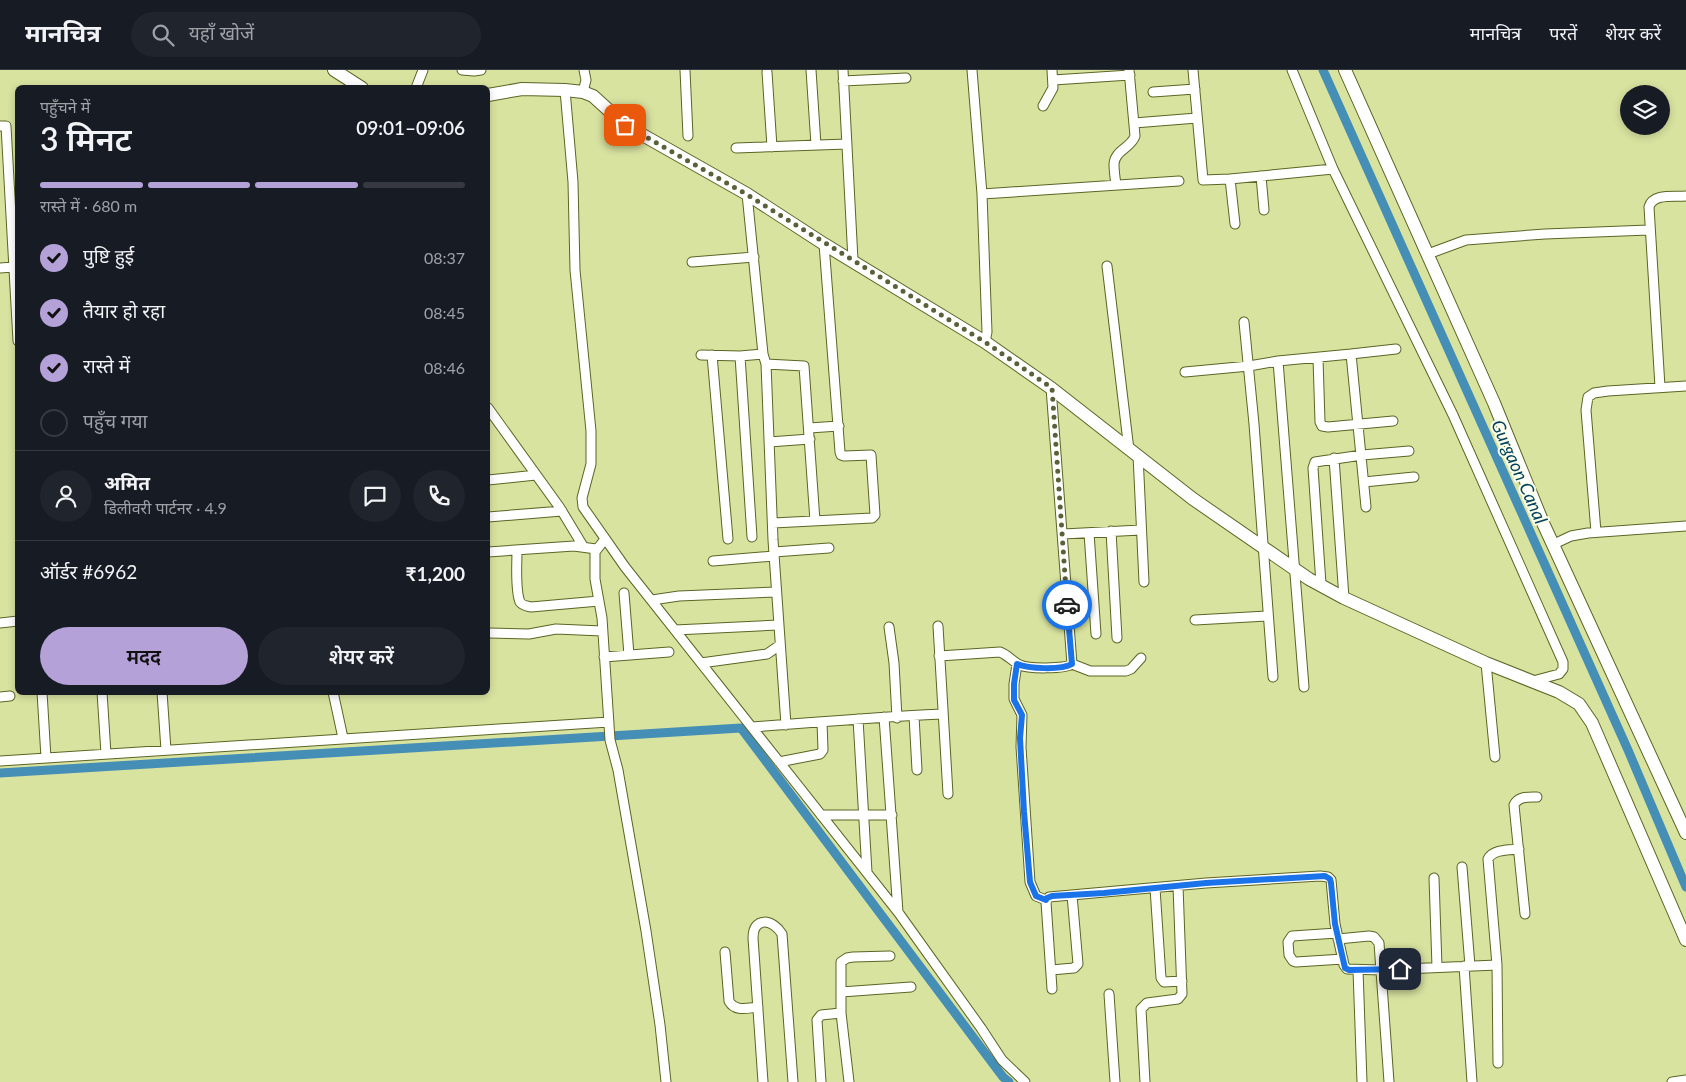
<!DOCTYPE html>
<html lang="hi">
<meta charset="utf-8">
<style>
body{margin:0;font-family:Lato,"Noto Sans Devanagari",sans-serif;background:#20242c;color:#f1f3f6;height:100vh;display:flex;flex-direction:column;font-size:19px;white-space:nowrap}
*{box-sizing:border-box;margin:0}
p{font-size:16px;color:#9ea1a6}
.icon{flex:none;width:28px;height:28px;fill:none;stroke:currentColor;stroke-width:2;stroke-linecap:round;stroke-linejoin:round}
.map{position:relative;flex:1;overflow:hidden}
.drawer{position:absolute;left:15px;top:15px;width:475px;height:610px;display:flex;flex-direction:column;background:#171b24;border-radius:8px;box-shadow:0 2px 8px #0003}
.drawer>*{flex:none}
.fabs{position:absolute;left:1620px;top:15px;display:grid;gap:10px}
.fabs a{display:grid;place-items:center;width:50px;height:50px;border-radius:50%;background:#171b24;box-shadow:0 2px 8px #0003;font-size:25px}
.pin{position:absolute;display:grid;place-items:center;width:42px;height:42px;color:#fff;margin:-21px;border-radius:10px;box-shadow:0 2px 8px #0006}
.courier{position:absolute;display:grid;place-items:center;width:50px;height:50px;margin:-25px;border:4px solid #1a73e8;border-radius:50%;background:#fff;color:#222;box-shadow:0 1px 6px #0007}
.headline em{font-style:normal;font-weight:600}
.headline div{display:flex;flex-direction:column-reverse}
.headline{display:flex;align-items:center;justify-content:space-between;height:85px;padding:0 25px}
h1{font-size:32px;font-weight:600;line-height:38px}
.bar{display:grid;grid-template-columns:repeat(4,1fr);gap:8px 5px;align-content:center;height:60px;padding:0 25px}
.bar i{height:6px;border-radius:4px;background:#363941}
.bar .on{background:#b3a1d8}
.bar p{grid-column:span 4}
.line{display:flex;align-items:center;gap:12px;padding:0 25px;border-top:1px solid #363941}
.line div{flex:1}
.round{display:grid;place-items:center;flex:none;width:52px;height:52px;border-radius:26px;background:#20242c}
ol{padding:0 25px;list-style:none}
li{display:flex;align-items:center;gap:15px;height:55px}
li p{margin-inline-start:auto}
li .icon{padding:5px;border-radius:50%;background:#b3a1d8;color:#111;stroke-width:4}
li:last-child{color:#9ea1a6}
li i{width:28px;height:28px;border:2px solid #363941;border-radius:50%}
.primary-button{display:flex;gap:10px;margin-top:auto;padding:10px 25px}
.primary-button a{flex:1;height:58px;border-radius:30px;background:#b3a1d8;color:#111;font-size:20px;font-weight:600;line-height:58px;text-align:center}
.primary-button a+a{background:#20242c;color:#f1f3f6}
header{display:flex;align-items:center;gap:30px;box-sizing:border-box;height:70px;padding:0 25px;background:#171b24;border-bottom:1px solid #363941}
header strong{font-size:24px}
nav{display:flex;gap:28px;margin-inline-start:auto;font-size:18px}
.search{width:350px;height:45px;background:#20242c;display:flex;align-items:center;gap:12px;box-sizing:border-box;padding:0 18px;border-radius:28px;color:#9ea1a6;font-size:19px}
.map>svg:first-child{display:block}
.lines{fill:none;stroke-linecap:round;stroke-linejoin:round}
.canal{stroke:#458eb6;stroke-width:9}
.street-casing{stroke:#5d6424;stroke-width:11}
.secondary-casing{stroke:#5d6424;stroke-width:14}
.street{stroke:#fff;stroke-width:9}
.secondary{stroke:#fff;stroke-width:12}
.done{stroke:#5b6039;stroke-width:5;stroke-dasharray:0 9}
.route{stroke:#1a73e8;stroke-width:6}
.labels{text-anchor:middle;stroke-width:4;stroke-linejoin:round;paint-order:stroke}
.water-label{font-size:18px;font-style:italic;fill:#02425e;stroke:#fbffeb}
</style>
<header>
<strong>मानचित्र</strong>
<div class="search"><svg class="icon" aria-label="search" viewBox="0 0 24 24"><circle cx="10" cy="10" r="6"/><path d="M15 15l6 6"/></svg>यहाँ खोजें</div>
<nav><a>मानचित्र</a><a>परतें</a><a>शेयर करें</a></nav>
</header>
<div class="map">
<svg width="1686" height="1012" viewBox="0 0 1686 1012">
<rect width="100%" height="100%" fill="#d9e3a0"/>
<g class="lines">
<path class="canal" d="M1323,0L1628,680L1686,817
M0,703L741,658L1003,1007L1009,1012"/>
<defs>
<path id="street" d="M462,0L474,1L481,0
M685,0L688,66
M811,0L816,75
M843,0L853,190
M972,0L982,124L987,262L985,272
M1193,0L1203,110L1230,109L1333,99
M1292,0L1333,99L1453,345L1563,592V599L1559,604L1533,611
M767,2L772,77
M1053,10L1130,5
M843,11L906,8
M416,18L423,0
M565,20L573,112L575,200L591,361V394L582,428L583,437L625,497L898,842L981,958L1002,990L1025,1012
M583,22L586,10L584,0
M1153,22L1195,19
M1043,36L1053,18L1052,0
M1134,53L1197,48
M0,56H6L18,271
M736,78L847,74
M1261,106L1264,140
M1230,109L1235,154
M1116,114C1115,108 1114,100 1114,94C1115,80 1131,78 1135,66L1129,0
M747,124L763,284L766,294L773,470L786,655
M982,124L1179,111
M1428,184L1466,170L1545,164L1649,160
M692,192L754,187
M1107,196L1129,380
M0,198L13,197
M1244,252L1254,354L1273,607
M701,285L740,286L763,284
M712,285L728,469
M740,286L752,467
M1318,288L1320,352L1322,356L1328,357L1393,351
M1278,291L1351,284
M766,294L804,296L815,451
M1185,302L1249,296L1278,291L1304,617
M1660,317L1649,137C1653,123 1674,127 1686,126
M488,338L560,438L583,476
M809,358L839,356
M769,372L810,369
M1138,385L1144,512
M1334,388L1344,528
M488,410L536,405
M1364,412L1414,407
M1366,437L1351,284L1396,279
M488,447L562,441
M773,453L872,448L875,445L871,385L844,386L841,385L840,382L824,174
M1111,461L1117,568
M1596,462L1586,340L1588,327L1594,323L1608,321L1686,316
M1089,463L1096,564
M1063,464L1141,460
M605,469L595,482V509L602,548L610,670L618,700L646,861L660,955L666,1012
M1554,474L1571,466L1588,463L1686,456
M517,481C517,494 515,520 520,532C523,536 527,536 531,537L599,531
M488,482L574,476L596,479
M774,482L829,478
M713,491L774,486
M1321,514L1313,398L1315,392L1362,385L1409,381
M624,523L629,585
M652,530L679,526L776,522
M1195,550L1267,546
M0,553L18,551
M938,556L948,724
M889,557L894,593L897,648
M675,560L778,555
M488,563L529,564L556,559L602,561
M939,586L1000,582C1008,585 1013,592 1020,595C1028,599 1065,599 1072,594L1051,318
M604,587L669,582
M701,593L767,584L780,575
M1486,593L1495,687
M1017,594L1014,614V629L1022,645L1021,677L1030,812L1036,826L1046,830
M1072,594L1090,601H1126L1131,599L1141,588
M42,622L46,688
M102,622L106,684
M162,622L166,680
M333,622L343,668
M0,627L10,626
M914,646L917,700
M884,647L898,842
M858,649L867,802
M753,657C816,652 879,647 942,644
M0,691L609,652
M779,692L820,684L823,680L822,652
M821,745H892
M1462,797L1470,896
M1434,808L1437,897
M1155,818L1161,908L1164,912L1182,911
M1525,844L1514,735C1518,726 1529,727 1537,727
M1337,863L1292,866L1288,872L1289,885L1293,891L1296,892L1343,889
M1338,869L1369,866L1374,867L1379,873L1389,1012
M725,882L729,931C735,942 747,938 758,937
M1464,896L1472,1012
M1051,900L1074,898L1078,894L1072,825
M1358,900L1362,1012
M1052,919L1046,832L1049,827L1206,813L1320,806L1328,807L1331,810L1335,854L1344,895L1347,899L1381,900L1497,895
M841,922L911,917
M1109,924L1115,1012
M841,943V892L847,888L853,887L890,886
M1498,993L1497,895L1488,789C1493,779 1509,780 1519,779
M763,1012L753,868C753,846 773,849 782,864L793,1012
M821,1012L817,950L821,945L841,943L849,1012
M1145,1012L1141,939L1147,933L1178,929L1182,924L1178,816
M1672,1012L1686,1010"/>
<path id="secondary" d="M334,0L362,18
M1345,0L1494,333L1543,453L1686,763
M488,25L522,19L565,20L583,22L593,26L625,55L747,124L824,174L985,272L1051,318L1193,429L1309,509L1344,528L1486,593L1559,622L1579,634L1592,653L1686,870"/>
</defs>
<use href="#street" class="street-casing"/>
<use href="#secondary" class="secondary-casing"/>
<use href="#street" class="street"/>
<use href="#secondary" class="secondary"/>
</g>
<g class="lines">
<path class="done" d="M625,55L746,124L985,272L1052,318L1067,535"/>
<path class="route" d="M1067,535L1072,594C1062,600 1028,599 1017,594L1014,614V630L1022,645L1020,668L1024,742L1030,812L1036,826L1046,830L1047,828L1052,826L1104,823L1206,813L1325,806L1330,809L1331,813L1335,854L1345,898L1349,900L1400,899"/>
</g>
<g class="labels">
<g class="water-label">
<text transform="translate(1519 402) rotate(66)" y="6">Gurgaon Canal</text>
</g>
</g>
</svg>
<div class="fabs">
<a><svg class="icon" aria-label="layers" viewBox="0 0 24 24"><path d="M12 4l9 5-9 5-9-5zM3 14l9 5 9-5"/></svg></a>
</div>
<div class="pin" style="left:625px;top:55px;background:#ea580c"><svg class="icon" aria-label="bag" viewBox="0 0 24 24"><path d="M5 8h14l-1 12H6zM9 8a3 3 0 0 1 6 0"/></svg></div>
<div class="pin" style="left:1400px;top:899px;background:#1f2937"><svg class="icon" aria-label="home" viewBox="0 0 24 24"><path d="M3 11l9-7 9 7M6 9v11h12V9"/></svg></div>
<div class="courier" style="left:1067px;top:535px"><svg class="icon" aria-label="car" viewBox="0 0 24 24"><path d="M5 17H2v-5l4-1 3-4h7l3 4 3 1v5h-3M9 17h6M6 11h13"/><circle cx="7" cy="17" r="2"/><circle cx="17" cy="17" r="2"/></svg></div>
<section class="drawer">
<div class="headline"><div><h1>3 मिनट</h1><p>पहुँचने में</p></div><em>09:01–09:06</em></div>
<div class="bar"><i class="on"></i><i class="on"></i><i class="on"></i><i></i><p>रास्ते में · 680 m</p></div>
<ol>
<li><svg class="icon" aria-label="check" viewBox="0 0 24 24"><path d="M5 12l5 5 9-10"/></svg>पुष्टि हुई<p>08:37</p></li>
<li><svg class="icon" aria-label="check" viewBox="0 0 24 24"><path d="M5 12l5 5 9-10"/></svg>तैयार हो रहा<p>08:45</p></li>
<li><svg class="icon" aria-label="check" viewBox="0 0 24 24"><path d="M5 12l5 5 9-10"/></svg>रास्ते में<p>08:46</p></li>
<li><i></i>पहुँच गया</li>
</ol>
<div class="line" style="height:90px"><a class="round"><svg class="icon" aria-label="person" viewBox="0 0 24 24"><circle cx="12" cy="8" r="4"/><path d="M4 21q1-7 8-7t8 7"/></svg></a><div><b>अमित</b><p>डिलीवरी पार्टनर · 4.9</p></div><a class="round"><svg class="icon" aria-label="chat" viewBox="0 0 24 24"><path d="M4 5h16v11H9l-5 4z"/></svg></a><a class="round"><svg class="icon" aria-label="phone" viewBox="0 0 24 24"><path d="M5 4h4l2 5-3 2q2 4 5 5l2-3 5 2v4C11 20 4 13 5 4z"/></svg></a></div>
<div class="line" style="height:65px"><div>ऑर्डर #6962</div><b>₹1,200</b></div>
<div class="primary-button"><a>मदद</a><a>शेयर करें</a></div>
</section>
</div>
